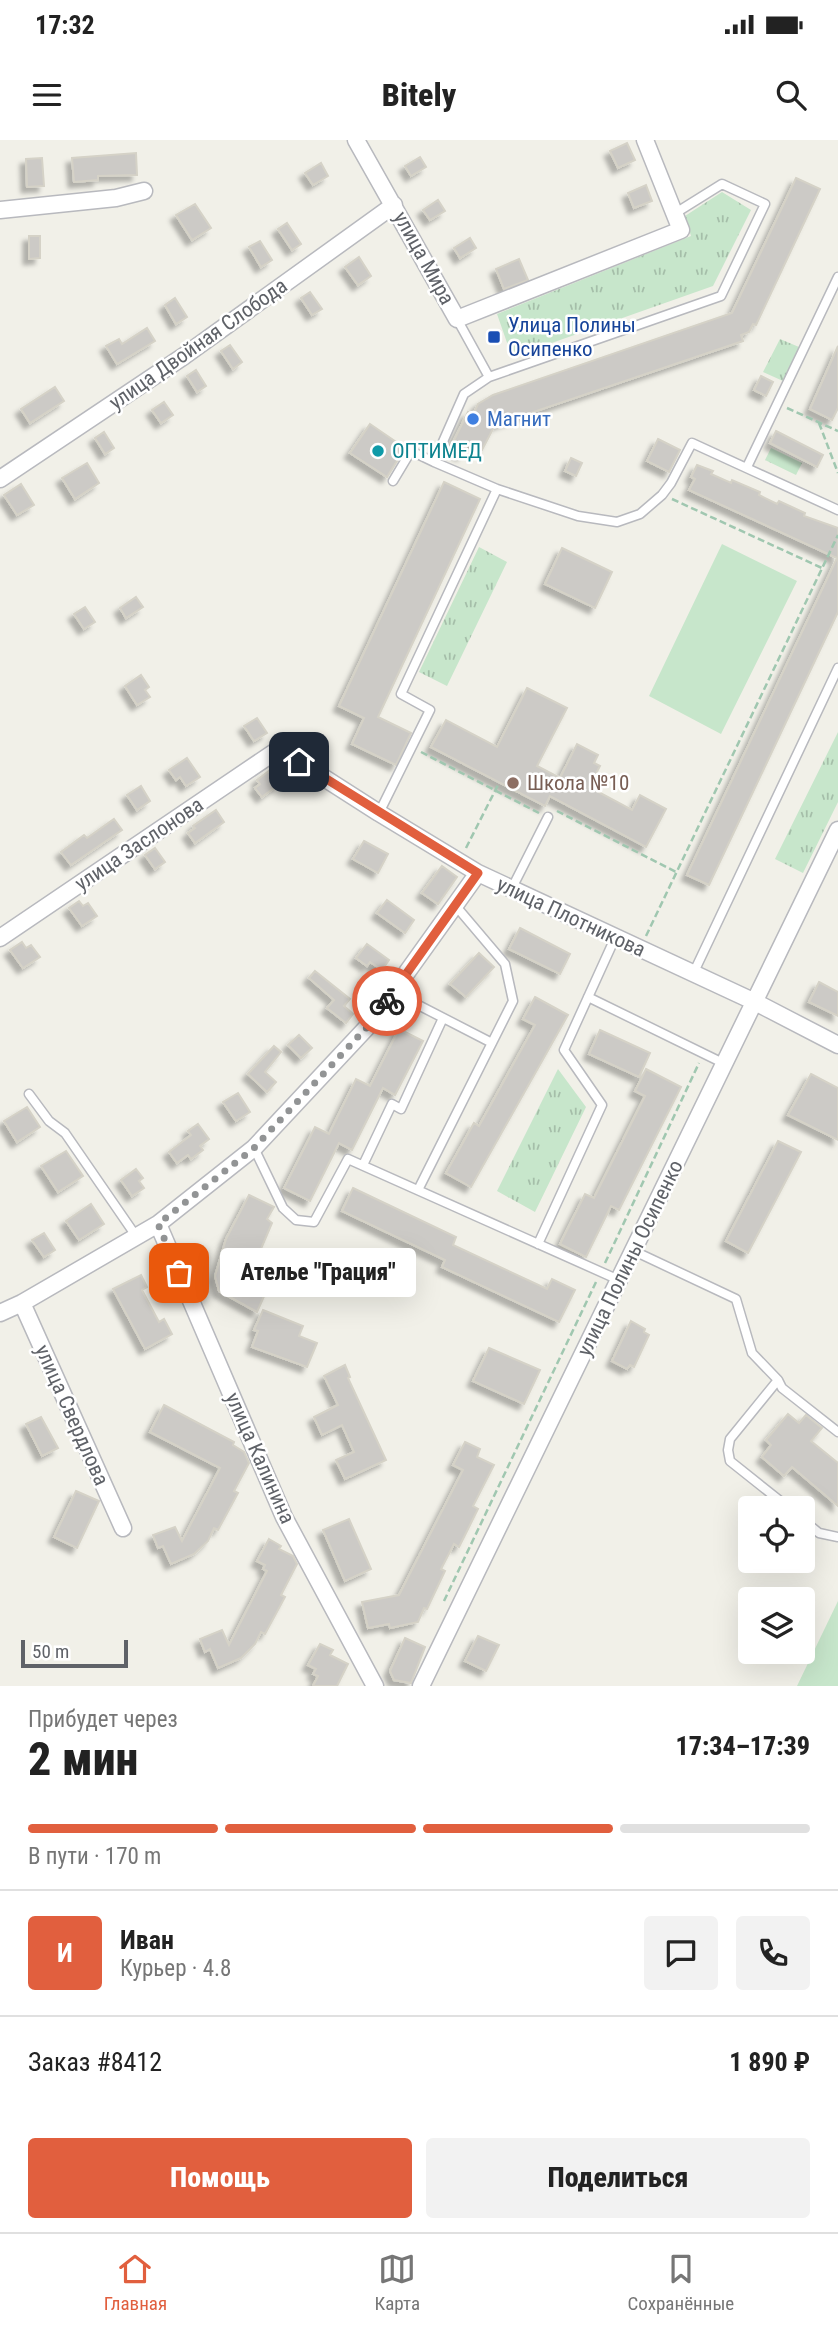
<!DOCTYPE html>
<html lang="ru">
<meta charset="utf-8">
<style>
body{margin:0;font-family:"Roboto Condensed",sans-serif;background:#f2f2f2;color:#222;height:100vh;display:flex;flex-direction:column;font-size:26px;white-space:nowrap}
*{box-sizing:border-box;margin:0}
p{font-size:23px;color:#767676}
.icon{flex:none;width:38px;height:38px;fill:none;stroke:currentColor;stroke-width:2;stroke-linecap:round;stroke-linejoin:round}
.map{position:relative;height:1546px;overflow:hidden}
.side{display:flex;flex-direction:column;background:#fff;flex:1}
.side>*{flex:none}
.buttons{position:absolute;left:738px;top:1356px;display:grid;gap:14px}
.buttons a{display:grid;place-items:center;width:77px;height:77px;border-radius:7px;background:#fff;box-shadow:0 7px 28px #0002;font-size:35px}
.scale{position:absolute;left:21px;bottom:18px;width:107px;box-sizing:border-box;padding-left:7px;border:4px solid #5f6268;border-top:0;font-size:19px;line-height:24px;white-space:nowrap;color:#5f6268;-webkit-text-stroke:5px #fff;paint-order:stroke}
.pin{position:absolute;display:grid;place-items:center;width:60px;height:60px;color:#fff;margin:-30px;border-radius:14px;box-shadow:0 4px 10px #0006}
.courier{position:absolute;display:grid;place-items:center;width:70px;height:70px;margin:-35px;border:5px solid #e15f3e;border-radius:50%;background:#fff;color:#222;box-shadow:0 2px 9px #0007}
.bubble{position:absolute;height:49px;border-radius:7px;background:#fff;box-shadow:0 7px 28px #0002;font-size:23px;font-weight:800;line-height:49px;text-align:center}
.headline em{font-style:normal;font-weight:800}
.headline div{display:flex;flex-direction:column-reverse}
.headline{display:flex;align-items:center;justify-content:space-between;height:119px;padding:0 28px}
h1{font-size:46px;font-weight:800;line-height:52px}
.bar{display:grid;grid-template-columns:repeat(4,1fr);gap:10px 7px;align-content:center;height:84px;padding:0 28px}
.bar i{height:9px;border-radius:5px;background:#e0e0e0}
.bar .current{background:#e15f3e}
.bar p{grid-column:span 4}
.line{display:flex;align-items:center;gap:18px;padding:0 28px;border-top:2px solid #e0e0e0}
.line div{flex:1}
.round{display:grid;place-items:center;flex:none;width:74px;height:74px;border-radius:7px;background:#f2f2f2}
.action{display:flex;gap:14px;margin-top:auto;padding:14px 28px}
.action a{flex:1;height:80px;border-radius:7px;background:#e15f3e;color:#fff;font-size:28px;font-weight:800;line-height:80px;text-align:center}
.action a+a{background:#f2f2f2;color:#222}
.status{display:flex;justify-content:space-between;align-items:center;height:49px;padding:0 35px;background:#fff;direction:ltr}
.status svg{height:19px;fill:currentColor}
header{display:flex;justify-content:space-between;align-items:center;height:91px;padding:0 28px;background:#fff;font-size:32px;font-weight:800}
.dock{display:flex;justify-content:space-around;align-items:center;height:98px;border-top:2px solid #e0e0e0;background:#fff;font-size:19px;color:#767676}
.dock a{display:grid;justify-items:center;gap:4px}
.dock .current{color:#e15f3e}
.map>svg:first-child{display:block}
.grass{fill:#c7e6cb}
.park{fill:url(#park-tufts)}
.building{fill:#cccac6;stroke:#d5d2c7;stroke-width:2;filter:url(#shadow)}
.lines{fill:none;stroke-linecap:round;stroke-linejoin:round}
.service-casing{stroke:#b8b9be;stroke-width:11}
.minor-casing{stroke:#b8b9be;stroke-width:19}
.path{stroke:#a0c7b0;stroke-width:2.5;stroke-dasharray:7 3.5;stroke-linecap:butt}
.service{stroke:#fff;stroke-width:8}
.minor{stroke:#fff;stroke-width:16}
.done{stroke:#929495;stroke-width:7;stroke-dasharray:0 12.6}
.route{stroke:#e15f3e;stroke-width:9}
.transit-dot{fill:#1a4fb4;stroke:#fff;stroke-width:2.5}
.shop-dot{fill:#3f7fe0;stroke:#fff;stroke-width:2.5}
.culture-dot{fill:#0f9aa8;stroke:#fff;stroke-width:2.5}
.education-dot{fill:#8d6e63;stroke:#fff;stroke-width:2.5}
.labels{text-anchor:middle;stroke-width:5;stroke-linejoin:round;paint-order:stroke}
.street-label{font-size:21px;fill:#5f6268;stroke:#fff}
.transit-label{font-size:21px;fill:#164399;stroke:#fff;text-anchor:start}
.shop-label{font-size:21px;fill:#366cbe;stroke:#fff;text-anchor:start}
.culture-label{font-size:21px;fill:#0d838f;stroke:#fff;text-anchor:start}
.education-label{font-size:21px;fill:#785e54;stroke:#fff;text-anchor:start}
</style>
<div class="status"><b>17:32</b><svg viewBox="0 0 49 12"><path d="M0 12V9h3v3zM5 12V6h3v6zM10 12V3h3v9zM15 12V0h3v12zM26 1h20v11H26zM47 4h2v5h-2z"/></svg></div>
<header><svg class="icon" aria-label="menu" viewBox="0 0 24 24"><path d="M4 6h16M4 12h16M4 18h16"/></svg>Bitely<svg class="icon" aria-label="search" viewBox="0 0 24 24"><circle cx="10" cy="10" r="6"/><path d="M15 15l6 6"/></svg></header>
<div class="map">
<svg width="838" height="1546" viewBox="0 0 838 1546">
<defs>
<pattern id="park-tufts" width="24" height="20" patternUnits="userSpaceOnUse" patternTransform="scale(1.75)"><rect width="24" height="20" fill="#c7e6cb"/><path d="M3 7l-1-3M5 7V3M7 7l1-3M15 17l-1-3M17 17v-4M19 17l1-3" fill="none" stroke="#a5bea9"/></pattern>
<filter id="shadow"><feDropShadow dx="-5.5" dy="5.5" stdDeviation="2" flood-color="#0004"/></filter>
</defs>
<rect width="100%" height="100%" fill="#f1f0e8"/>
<path class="grass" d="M722,404L797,441L721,594L649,556Z
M838,1461V1546H797Z"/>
<path class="park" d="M722,52L751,70L713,146L512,217L497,174L691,96L685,76Z
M780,199L799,207L783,241L763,232Z
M771,308L802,323L796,335L765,320Z
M479,407L507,422L447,546L419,532Z
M838,592V662L803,733L775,719Z
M558,929L586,967L535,1072L497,1051Z"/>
<path class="building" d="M627,3L635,20L618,28L610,11Z
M136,13L137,35L98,36V40L74,42L72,18Z
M420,17L426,27L411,36L405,26Z
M42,18L44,46L27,47L26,19Z
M321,23L328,36L313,45L305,33Z
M796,38L820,49L756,185L753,184L749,192L741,195L743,201L495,285L482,310L468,303L462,315L450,308L468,272L473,275L478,264L493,255L732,173Z
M646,45L652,61L634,68L628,53Z
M438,60L445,71L430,80L423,70Z
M195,64L211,88L192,100L176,75Z
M287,83L301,104L292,110L278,89Z
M29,96H40V118L29,119Z
M470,98L476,108L460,118L454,108Z
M260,101L272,120L261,127L249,107Z
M359,117L371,136L358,145L345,127Z
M519,119L528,140L504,149L496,129Z
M310,152L322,169L312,175L301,158Z
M175,158L187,177L176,184L165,165Z
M147,188L155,201L117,224L106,206L119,199L122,204Z
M230,205L242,222L233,229L221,211Z
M838,206V268L832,280L810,269Z
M196,230L206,246L197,252L187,236Z
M761,236L773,242L766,256L754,250Z
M55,247L64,261L30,283L21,269Z
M164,262L173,275L161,283L152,270Z
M370,284L405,308L387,337L350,313Z
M776,291L823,315L817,327L770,303Z
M104,292L114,308L105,314L95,298Z
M658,299L680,310L669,332L647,321Z
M571,318L582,323L576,336L565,331Z
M87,323L99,343L75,359L62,338Z
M697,325L713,331L711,334L731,343L732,340L760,352L759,355L777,364L779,361L805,373L804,376L838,388V472L709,745L687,735L837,418L689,350L695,339L691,337Z
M444,342L480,359L378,577L411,593L396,625L352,604L364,578L339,566Z
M21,344L34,365L17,375L4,355Z
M562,408L612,432L595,468L545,444Z
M136,457L143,467L126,478L120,468Z
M85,467L95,482L84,489L74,474Z
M141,535L149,547L145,550L150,557L137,565L125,546Z
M527,548L567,568L537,626L560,638L577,604L598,615L594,623L600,626L589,647L632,670L640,655L666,669L646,707L550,656L545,666L431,607L446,580L497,607Z
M257,578L267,593L254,601L244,586Z
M187,618L200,637L186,646L180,637L176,640L169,630Z
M269,631L279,644L262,657L255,648L260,644L257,640Z
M141,646L150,661L137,670L127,655Z
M216,670L224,682L195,703L188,693L195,688L193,686Z
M114,679L122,690L71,725L61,712L84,695L87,698Z
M364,701L388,714L378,733L353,719Z
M155,708L165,722L155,729L145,715Z
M442,726L457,737L438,764L422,753Z
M387,760L414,780L405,793L377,773Z
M79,761L83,766L88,763L97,776L82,786L69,768Z
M520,788L570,814L560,834L509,809Z
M22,802L26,808L31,805L40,817L23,828L10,810Z
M367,804L389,820L382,830L370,822L367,826L356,818Z
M479,813L494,827L466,857L450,844Z
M315,831L350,859L344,866L353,874L346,883L327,868L334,860L309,838Z
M819,842L838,852V876L809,862Z
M535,857L568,875L471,1047L446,1033L474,983L479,986L535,885L523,879Z
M399,889L423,901L395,955L383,948L352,1010L339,1003L310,1061L284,1048L315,987L329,994L356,939L370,946Z
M600,890L650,913L639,937L589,914Z
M299,895L312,908L301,918L288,905Z
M274,906L281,912L265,932L276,942L267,952L248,934Z
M646,929L681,947L619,1070L611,1066L586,1117L560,1104L585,1054L594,1058L645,956L635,951Z
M811,934L838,948V1000L788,975Z
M238,953L250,972L236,981L223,962Z
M27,967L40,987L17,1002L4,981Z
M198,984L209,999L200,1006L203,1010L191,1019L188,1015L177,1023L169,1012L191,995L188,991Z
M778,1001L801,1012L748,1113L726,1101Z
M66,1011L83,1036L58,1052L41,1026Z
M136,1029L143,1038L139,1041L144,1048L132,1056L121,1040Z
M353,1048L456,1097L453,1105L547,1149L552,1139L575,1150L559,1182L442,1127L445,1120L342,1071Z
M249,1055L274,1067L267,1079L272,1083L249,1137L269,1145L257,1172L219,1151L215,1136L226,1099Z
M91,1064L104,1084L79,1100L66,1081Z
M44,1093L55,1110L44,1117L32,1100Z
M141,1135L147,1147L142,1150L159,1182L164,1179L172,1194L145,1209L113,1149Z
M263,1170L303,1186L299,1196L317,1203L307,1227L252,1207L258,1191L254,1190Z
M631,1181L645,1189L644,1192L649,1195L634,1227L630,1225L627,1229L612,1221Z
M489,1208L540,1230L524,1264L473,1241Z
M345,1225L350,1237L348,1238L386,1320L345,1339L336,1320L354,1312L342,1285L322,1295L314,1277L338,1265L324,1236Z
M164,1265L234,1302L233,1305L244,1312L249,1323L234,1351L238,1353L218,1390L214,1388L208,1401L194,1414L171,1424L163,1406L158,1408L153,1395L175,1387L182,1401L220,1328L150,1292Z
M788,1274L799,1283L806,1275L822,1288L811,1301L838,1323V1366L792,1327L784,1336L762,1317L771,1305L766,1300Z
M41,1277L58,1308L42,1316L26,1284Z
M465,1302L480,1309L477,1317L494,1325L473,1366L478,1369L459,1407L454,1404L441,1429L445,1431L427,1469L424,1468L418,1482L390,1488L389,1484L368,1488L362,1462L399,1455L463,1330L453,1325Z
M76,1351L99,1361L77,1408L54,1397Z
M349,1379L371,1429L345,1441L323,1390Z
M269,1399L281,1406L279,1409L293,1416L297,1424L281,1455L285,1457L265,1494L261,1492L255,1504L241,1518L218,1528L210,1509L205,1512L200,1499L222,1490L229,1505L267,1431L263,1429L265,1425L257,1421Z
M478,1496L499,1505L486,1531L465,1521Z
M405,1498L425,1507L411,1543L394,1540L390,1531Z
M320,1504L333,1510L330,1515L348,1524L337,1546H313L318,1536L313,1534L316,1529L308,1525Z"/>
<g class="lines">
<defs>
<path id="service" d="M674,74L722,44L765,64L721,156L489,237L464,254L434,322L497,349L578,376L617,382L640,374L662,355L671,343L692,303L838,370
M457,179L489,237
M747,327L838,137
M393,341L411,311L434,322
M379,673L430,570L401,554L497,349
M512,748L548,677
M693,834L838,528
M393,852L492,903
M588,857L725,924
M29,954L49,981L65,993L136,1096
M254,1008L283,1068L296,1080L314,1082L348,1019L619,1140
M363,1025L392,964L401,969L443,878
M418,1050L513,861L505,824L455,765
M538,1104L602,965L564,910L615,798
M634,1111L736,1159L752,1213L778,1240L782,1248L838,1292
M778,1240L730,1299L728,1310L730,1321L789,1368
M803,1380L819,1393L838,1397"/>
<path id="minor" d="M356,0L457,179L681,90L645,0
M0,70L116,58L144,51
M0,339L184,216L394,65
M0,798L279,609L379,673L478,733L755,862L838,905
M158,1084L284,1377L375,1546
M22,1163L123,1388
M0,1173L22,1163L158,1084L254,1008L370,884L478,733
M421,1546L838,690"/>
</defs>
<use href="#service" class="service-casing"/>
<use href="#minor" class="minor-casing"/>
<path class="path" d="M787,268L838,291
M819,283L838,333
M672,359L822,428
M421,612L539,673
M557,671L676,732
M466,708L499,643
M646,796L838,395
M605,1123L699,923
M444,1461L596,1142"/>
<use href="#service" class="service"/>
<use href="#minor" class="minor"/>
</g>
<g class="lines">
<path class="done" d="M179,1133L158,1084L254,1008L370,884L387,861"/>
<path class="route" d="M299,622L478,733L387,861"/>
</g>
<rect class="transit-dot" x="487" y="190" width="14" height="14" rx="3.5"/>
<circle class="shop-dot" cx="473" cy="279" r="7"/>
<circle class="culture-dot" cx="378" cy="311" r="7"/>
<circle class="education-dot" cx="513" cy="643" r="7"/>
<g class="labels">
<g class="street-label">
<text transform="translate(424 118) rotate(61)" y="7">улица Мира</text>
<text transform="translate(198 204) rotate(-35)" y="7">улица Двойная Слобода</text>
<text transform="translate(139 704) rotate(-34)" y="7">улица Заслонова</text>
<text transform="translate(571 777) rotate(25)" y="7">улица Плотникова</text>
<text transform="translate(630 1118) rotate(-64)" y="7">улица Полины Осипенко</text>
<text transform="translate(72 1275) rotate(66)" y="7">улица Свердлова</text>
<text transform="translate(260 1318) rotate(66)" y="7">улица Калинина</text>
</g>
<g class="transit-label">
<text x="508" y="192">Улица Полины<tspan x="508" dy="24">Осипенко</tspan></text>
</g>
<g class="shop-label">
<text x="487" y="286">Магнит</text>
</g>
<g class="culture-label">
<text x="392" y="318">ОПТИМЕД</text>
</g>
<g class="education-label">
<text x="527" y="650">Школа №10</text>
</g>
</g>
</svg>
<div class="buttons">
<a><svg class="icon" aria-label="locate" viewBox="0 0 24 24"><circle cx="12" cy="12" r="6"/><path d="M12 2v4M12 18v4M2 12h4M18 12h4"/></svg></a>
<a><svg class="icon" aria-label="layers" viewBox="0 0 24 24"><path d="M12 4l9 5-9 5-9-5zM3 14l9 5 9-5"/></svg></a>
</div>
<div class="scale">50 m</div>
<div class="pin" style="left:179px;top:1133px;background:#ea580c"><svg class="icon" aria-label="bag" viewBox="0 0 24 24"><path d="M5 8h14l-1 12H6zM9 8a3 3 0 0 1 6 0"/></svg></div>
<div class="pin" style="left:299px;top:622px;background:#1f2937"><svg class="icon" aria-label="home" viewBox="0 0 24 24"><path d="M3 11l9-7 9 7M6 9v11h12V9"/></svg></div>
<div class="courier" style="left:387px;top:861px"><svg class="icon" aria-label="bike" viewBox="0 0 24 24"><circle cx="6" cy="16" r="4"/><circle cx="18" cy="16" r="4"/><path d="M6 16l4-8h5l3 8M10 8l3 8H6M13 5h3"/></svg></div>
<div class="bubble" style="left:220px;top:1108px;width:196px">Ателье &quot;Грация&quot;</div>
</div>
<section class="side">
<div class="headline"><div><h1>2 мин</h1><p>Прибудет через</p></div><em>17:34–17:39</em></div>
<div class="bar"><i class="current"></i><i class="current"></i><i class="current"></i><i></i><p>В пути · 170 m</p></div>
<div class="line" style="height:126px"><b class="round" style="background:#e15f3e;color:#fff">И</b><div><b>Иван</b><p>Курьер · 4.8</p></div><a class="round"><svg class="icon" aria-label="chat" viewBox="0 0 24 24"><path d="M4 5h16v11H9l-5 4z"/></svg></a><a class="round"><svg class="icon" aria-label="phone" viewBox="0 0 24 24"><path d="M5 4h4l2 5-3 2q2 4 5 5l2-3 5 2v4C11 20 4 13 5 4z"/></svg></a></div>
<div class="line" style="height:91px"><div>Заказ #8412</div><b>1 890 ₽</b></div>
<div class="action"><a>Помощь</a><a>Поделиться</a></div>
</section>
<nav class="dock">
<a class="current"><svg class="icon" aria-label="home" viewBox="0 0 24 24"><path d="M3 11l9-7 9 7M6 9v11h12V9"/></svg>Главная</a>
<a><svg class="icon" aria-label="map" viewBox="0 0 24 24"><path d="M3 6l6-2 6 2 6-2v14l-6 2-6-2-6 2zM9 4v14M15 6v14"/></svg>Карта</a>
<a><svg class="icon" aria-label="saved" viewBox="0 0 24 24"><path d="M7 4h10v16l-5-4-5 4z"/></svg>Сохранённые</a>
</nav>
